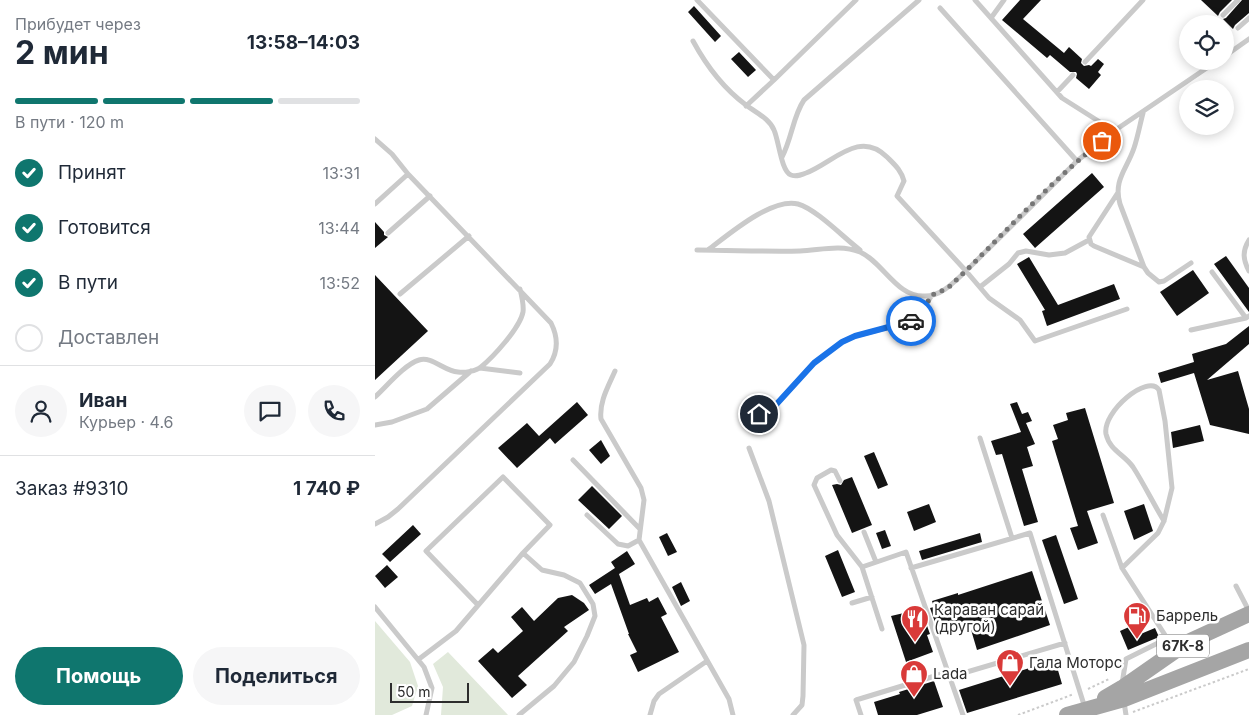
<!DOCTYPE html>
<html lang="ru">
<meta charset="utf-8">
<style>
body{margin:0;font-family:Inter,sans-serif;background:#f6f6f7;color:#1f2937;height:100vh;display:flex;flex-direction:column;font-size:19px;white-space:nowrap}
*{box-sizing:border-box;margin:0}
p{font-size:16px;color:#747a83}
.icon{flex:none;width:28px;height:28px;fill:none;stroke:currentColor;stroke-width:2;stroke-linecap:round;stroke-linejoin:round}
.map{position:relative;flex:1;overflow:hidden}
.panel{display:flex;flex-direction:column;background:#fff;width:375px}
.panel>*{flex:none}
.tools{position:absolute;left:804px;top:15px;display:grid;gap:10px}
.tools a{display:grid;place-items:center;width:55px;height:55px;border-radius:50%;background:#fff;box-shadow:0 2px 12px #0003;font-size:25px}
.scale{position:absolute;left:15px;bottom:12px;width:79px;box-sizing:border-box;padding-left:5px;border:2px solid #2d2d2d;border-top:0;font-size:14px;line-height:18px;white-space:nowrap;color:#2d2d2d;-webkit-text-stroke:4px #fff;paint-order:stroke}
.pin{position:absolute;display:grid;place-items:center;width:42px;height:42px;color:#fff;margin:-21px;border:2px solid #fff;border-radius:50%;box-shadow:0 1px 5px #0007}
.courier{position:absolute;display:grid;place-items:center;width:50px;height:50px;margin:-25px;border:4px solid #1a73e8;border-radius:50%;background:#fff;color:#222;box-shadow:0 1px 6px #0007}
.headline em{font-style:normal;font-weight:700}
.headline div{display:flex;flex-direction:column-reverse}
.headline{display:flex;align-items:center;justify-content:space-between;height:85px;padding:0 15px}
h1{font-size:32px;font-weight:700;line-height:38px}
.bar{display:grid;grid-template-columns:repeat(4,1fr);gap:8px 5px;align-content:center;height:60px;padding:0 15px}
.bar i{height:6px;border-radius:4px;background:#e0e1e3}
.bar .current{background:#0f766e}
.bar p{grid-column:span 4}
.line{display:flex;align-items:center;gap:12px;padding:0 15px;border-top:1px solid #e0e1e3}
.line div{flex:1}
.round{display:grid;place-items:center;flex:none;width:52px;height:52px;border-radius:26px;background:#f6f6f7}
ol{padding:0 15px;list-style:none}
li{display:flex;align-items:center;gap:15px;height:55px}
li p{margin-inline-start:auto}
li .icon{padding:5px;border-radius:50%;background:#0f766e;color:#fff;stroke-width:4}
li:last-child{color:#747a83}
li i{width:28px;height:28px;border:2px solid #e0e1e3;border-radius:50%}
.button{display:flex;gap:10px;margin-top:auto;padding:10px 15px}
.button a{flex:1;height:58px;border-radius:30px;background:#0f766e;color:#fff;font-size:20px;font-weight:700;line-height:58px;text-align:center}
.button a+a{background:#f6f6f7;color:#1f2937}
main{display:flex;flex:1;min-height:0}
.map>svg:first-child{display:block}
.green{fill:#e1e9db}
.building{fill:#141414}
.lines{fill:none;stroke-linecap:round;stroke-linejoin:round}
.path{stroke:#cacaca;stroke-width:2;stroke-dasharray:2.5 2.5;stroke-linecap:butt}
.service{stroke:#cacaca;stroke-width:5}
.primary{stroke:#a5a5a5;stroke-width:16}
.done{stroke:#767676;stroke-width:5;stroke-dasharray:0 9}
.route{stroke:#1a73e8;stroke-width:6}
.labels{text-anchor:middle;stroke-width:5;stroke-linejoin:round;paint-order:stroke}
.shield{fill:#fff;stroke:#6c6c6c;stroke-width:1}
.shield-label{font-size:14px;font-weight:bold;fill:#2d2d2d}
.poi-label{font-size:15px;fill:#2d2d2d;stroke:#fff;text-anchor:start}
</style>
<main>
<section class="panel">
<div class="headline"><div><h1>2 мин</h1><p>Прибудет через</p></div><em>13:58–14:03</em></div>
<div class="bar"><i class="current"></i><i class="current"></i><i class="current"></i><i></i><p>В пути · 120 m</p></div>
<ol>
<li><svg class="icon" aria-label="check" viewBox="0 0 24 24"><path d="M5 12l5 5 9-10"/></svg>Принят<p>13:31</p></li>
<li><svg class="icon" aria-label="check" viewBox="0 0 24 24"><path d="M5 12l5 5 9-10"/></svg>Готовится<p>13:44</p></li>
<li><svg class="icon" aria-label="check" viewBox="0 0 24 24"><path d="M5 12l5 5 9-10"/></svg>В пути<p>13:52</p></li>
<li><i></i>Доставлен</li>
</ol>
<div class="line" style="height:90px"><a class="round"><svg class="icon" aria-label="person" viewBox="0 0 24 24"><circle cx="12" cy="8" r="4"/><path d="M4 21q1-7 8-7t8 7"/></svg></a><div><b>Иван</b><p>Курьер · 4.6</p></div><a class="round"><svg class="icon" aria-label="chat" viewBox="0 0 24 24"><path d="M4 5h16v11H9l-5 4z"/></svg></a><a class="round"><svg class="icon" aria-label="phone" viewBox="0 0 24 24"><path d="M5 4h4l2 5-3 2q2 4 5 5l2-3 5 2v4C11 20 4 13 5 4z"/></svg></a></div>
<div class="line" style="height:65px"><div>Заказ #9310</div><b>1 740 ₽</b></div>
<div class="button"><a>Помощь</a><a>Поделиться</a></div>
</section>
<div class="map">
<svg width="874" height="715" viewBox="0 0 874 715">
<rect width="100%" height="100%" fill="#fff"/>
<path class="green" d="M0,621L35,662L43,686L37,706L17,715H0Z
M73,652L133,715H66L68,687L58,664Z"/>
<path class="building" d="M645,0H666L648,19L689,53L694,47L707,59L706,63L709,66L714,65L716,66L723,59L729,64L723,72L726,75L714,89L701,78L702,74L701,72H695L675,55L672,58L627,20Z
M826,0H857L845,12L843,16Z
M867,0H874V13L860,25L858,29L848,19L851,18Z
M319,6L346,36L340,42L313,12Z
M364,52L381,70L373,77L356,59Z
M717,173L729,187L660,248L648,234Z
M0,222L9,232V235L13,237L0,248Z
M851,256L874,288V312L839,264Z
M654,257L683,305L739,284L745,299L672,326L667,311L670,310L642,264Z
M818,270L834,293L802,316L785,292Z
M0,275L53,331L0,380Z
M874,326V344L832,380L863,371L874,409V434L835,425L819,373L786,383L783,373L819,362L817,354L851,344Z
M202,402L213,415L180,444L175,438L142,468L123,448L152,423L164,436Z
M642,402L647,414L653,412L657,421L651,423L660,444L652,447L658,466L647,469L663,522L649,526L627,454L621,455L616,441L646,432L635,404Z
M710,408L739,503L712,511L723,543L703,550L695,528L703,526L677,441L683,439L678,425L693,420L691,413Z
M825,425L829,441L798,448L796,432Z
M226,440L235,456L226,464L214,450Z
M499,452L513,485L503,489L489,456Z
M477,477L497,525L477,533L457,485L462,484L466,485L469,480Z
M217,486L247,516L234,529L203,500Z
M554,504L561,522L539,531L532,512Z
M769,504L778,531L759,540L749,511Z
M38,525L46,534L15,562L7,554Z
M510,530L516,546L507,549L501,533Z
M292,533L302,552L293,556L284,537Z
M605,533L607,542L547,560L544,551Z
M681,535L703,599L689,604L667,540Z
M463,550L480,592L467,597L450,556Z
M252,551L260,564L244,574L255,605L272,598L274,602L283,597L292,614L286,617L304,652L263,672L255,655L262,652L253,634H254L236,584L220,594L214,585L240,568L236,562Z
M12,565L23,577L10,588L0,576Z
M657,571L675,625L602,650L594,623L563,631L555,608L559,607L557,601L583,593V595Z
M306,582L315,601L306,606L297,587Z
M197,595L209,603L214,610L189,627L193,631L143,676L152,685L137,698L103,661L118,648L123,653L148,631L136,617L147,607L159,621L183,598Z
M546,609L555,634L552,635L558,652L531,662L516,616Z
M763,623L768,633L780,628L784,637L753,650L745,631Z
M680,660L687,684L592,713L584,690Z
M559,681L568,707L542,715H503L499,702L525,694L524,692Z"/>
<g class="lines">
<path class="path" d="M713,689L734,679
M758,712L874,669
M643,715L699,694"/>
<path class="service" d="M322,0L399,80L371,106
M600,0L687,98L739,131L842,61
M565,8L702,161
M848,15L863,0
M616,18L629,0
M863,28L874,18
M318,41C331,65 348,88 371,105C381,113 394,118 399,130C404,141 406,171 416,175C422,177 425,175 431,173C458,163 484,129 512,157C520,165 526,170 529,181L522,196L591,271L614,298L645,320L660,341L752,309
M850,56L874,39
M710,62L768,0
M399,80L481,0
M682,92L698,75
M768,113C765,124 763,136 759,148C752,169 738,180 745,204L769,267L773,273L784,282L789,281L816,263
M0,139L17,154L33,174L176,323C183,337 184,350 175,364L23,509L13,517L0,524
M407,157C417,138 418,116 429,100L544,0
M742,194L714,237L716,244L719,246L769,267
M0,204L33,174
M13,233L55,196
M874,240C867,251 868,260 874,271
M322,250C356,250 391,252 425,251C446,250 465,244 485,252C508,262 522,298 550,296C567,296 580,281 591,271L702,161L739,131
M333,250C353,235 397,197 423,204C441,209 469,238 485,250
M837,272L871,318L874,316
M605,287L634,264L643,253L651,251L674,255L690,253L714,240
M25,294L94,236
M816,330L871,318
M105,368L145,373
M240,371C233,387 224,402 226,419L266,488L269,500L264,540L354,699L358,715
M0,397C11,387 30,364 44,360C57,356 69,371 83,372C90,373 101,371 106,367C118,357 145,328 148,312C149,305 147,297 145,289
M384,414L398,408L439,363L467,342L480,336L538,321L544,316L557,295
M0,425L17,422L52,409L96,371
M605,438L637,538
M374,448L394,501L429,645L428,696L427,705L418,715
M198,460L265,529
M465,481L460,471L456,470L442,478L439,485L462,535L487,567L507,629
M212,515L243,544L253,546L264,540
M728,515L747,568L799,649
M489,532L501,562
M487,567L531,552L588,715
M536,568L655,533L710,708
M747,568L783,533L789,521L797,488L790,421L784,390C773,373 727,412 731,434C735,451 749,454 758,467C769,484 778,503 789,521
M861,586L874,611
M477,603L497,597
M0,607L49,667L57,688L51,715
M44,659L81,631L148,553L175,525L128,477L51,551L103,605
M575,677L690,643
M747,684L751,659L793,638
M749,702L751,715
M144,715L179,686L199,662L212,636L220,616L218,604L205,583L189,575L167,570L148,553
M275,715L279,701L284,694L332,661
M486,715L481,700L573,672"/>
<path class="primary" d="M730,698L747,688L813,642L874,614
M692,715L749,699L874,650"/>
</g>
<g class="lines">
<path class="done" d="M536,321L544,316L557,295L573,288C625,239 671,185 727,141"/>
<path class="route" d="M384,414L398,408L439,363L467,342L480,336L536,321"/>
</g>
<defs>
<symbol id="fuel-pin" viewBox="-11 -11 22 30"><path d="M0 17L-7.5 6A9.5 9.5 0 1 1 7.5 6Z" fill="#d93a39" stroke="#fff"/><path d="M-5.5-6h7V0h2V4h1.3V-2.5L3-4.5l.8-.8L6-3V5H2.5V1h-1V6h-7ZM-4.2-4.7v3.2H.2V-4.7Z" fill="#fff"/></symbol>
<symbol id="restaurant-pin" viewBox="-11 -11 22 30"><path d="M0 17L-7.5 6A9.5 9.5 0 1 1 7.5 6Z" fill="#d93a39" stroke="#fff"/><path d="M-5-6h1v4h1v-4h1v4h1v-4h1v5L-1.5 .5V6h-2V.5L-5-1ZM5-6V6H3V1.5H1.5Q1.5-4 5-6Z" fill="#fff"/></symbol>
<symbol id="shop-pin" viewBox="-11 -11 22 30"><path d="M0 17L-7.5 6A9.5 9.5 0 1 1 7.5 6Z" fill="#d93a39" stroke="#fff"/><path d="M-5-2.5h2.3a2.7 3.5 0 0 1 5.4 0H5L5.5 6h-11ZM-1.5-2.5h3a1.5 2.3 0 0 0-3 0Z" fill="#fff"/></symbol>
</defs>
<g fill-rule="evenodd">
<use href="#fuel-pin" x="746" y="600" width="32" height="43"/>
<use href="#restaurant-pin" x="524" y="603" width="32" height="43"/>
<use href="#shop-pin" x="619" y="647" width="32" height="43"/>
<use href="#shop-pin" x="523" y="658" width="32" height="43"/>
</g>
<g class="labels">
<rect class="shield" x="782" y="634.5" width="52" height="23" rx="4"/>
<g class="shield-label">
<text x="808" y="651">67К-8</text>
</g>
<g class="poi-label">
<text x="559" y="615">Караван сарай<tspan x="559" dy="17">(другой)</tspan></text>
<text x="781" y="621">Баррель</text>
<text x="654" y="668">Гала Моторс</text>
<text x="558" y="679">Lada</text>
</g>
</g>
</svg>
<div class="tools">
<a><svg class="icon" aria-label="locate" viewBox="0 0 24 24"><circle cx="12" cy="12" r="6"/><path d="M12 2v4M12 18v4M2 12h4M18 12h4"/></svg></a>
<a><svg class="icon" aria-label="layers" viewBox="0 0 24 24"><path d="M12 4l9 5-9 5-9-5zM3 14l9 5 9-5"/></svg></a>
</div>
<div class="scale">50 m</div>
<div class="pin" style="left:727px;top:141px;background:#ea580c"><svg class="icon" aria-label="bag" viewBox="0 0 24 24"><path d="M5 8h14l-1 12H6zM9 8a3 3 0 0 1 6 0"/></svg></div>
<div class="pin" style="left:384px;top:414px;background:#1f2937"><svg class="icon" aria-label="home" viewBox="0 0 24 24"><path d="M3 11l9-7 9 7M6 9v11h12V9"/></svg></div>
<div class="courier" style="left:536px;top:321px"><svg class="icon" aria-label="car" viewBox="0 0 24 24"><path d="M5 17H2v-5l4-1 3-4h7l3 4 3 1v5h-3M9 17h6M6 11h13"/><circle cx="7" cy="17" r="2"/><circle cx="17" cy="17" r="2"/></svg></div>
</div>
</main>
